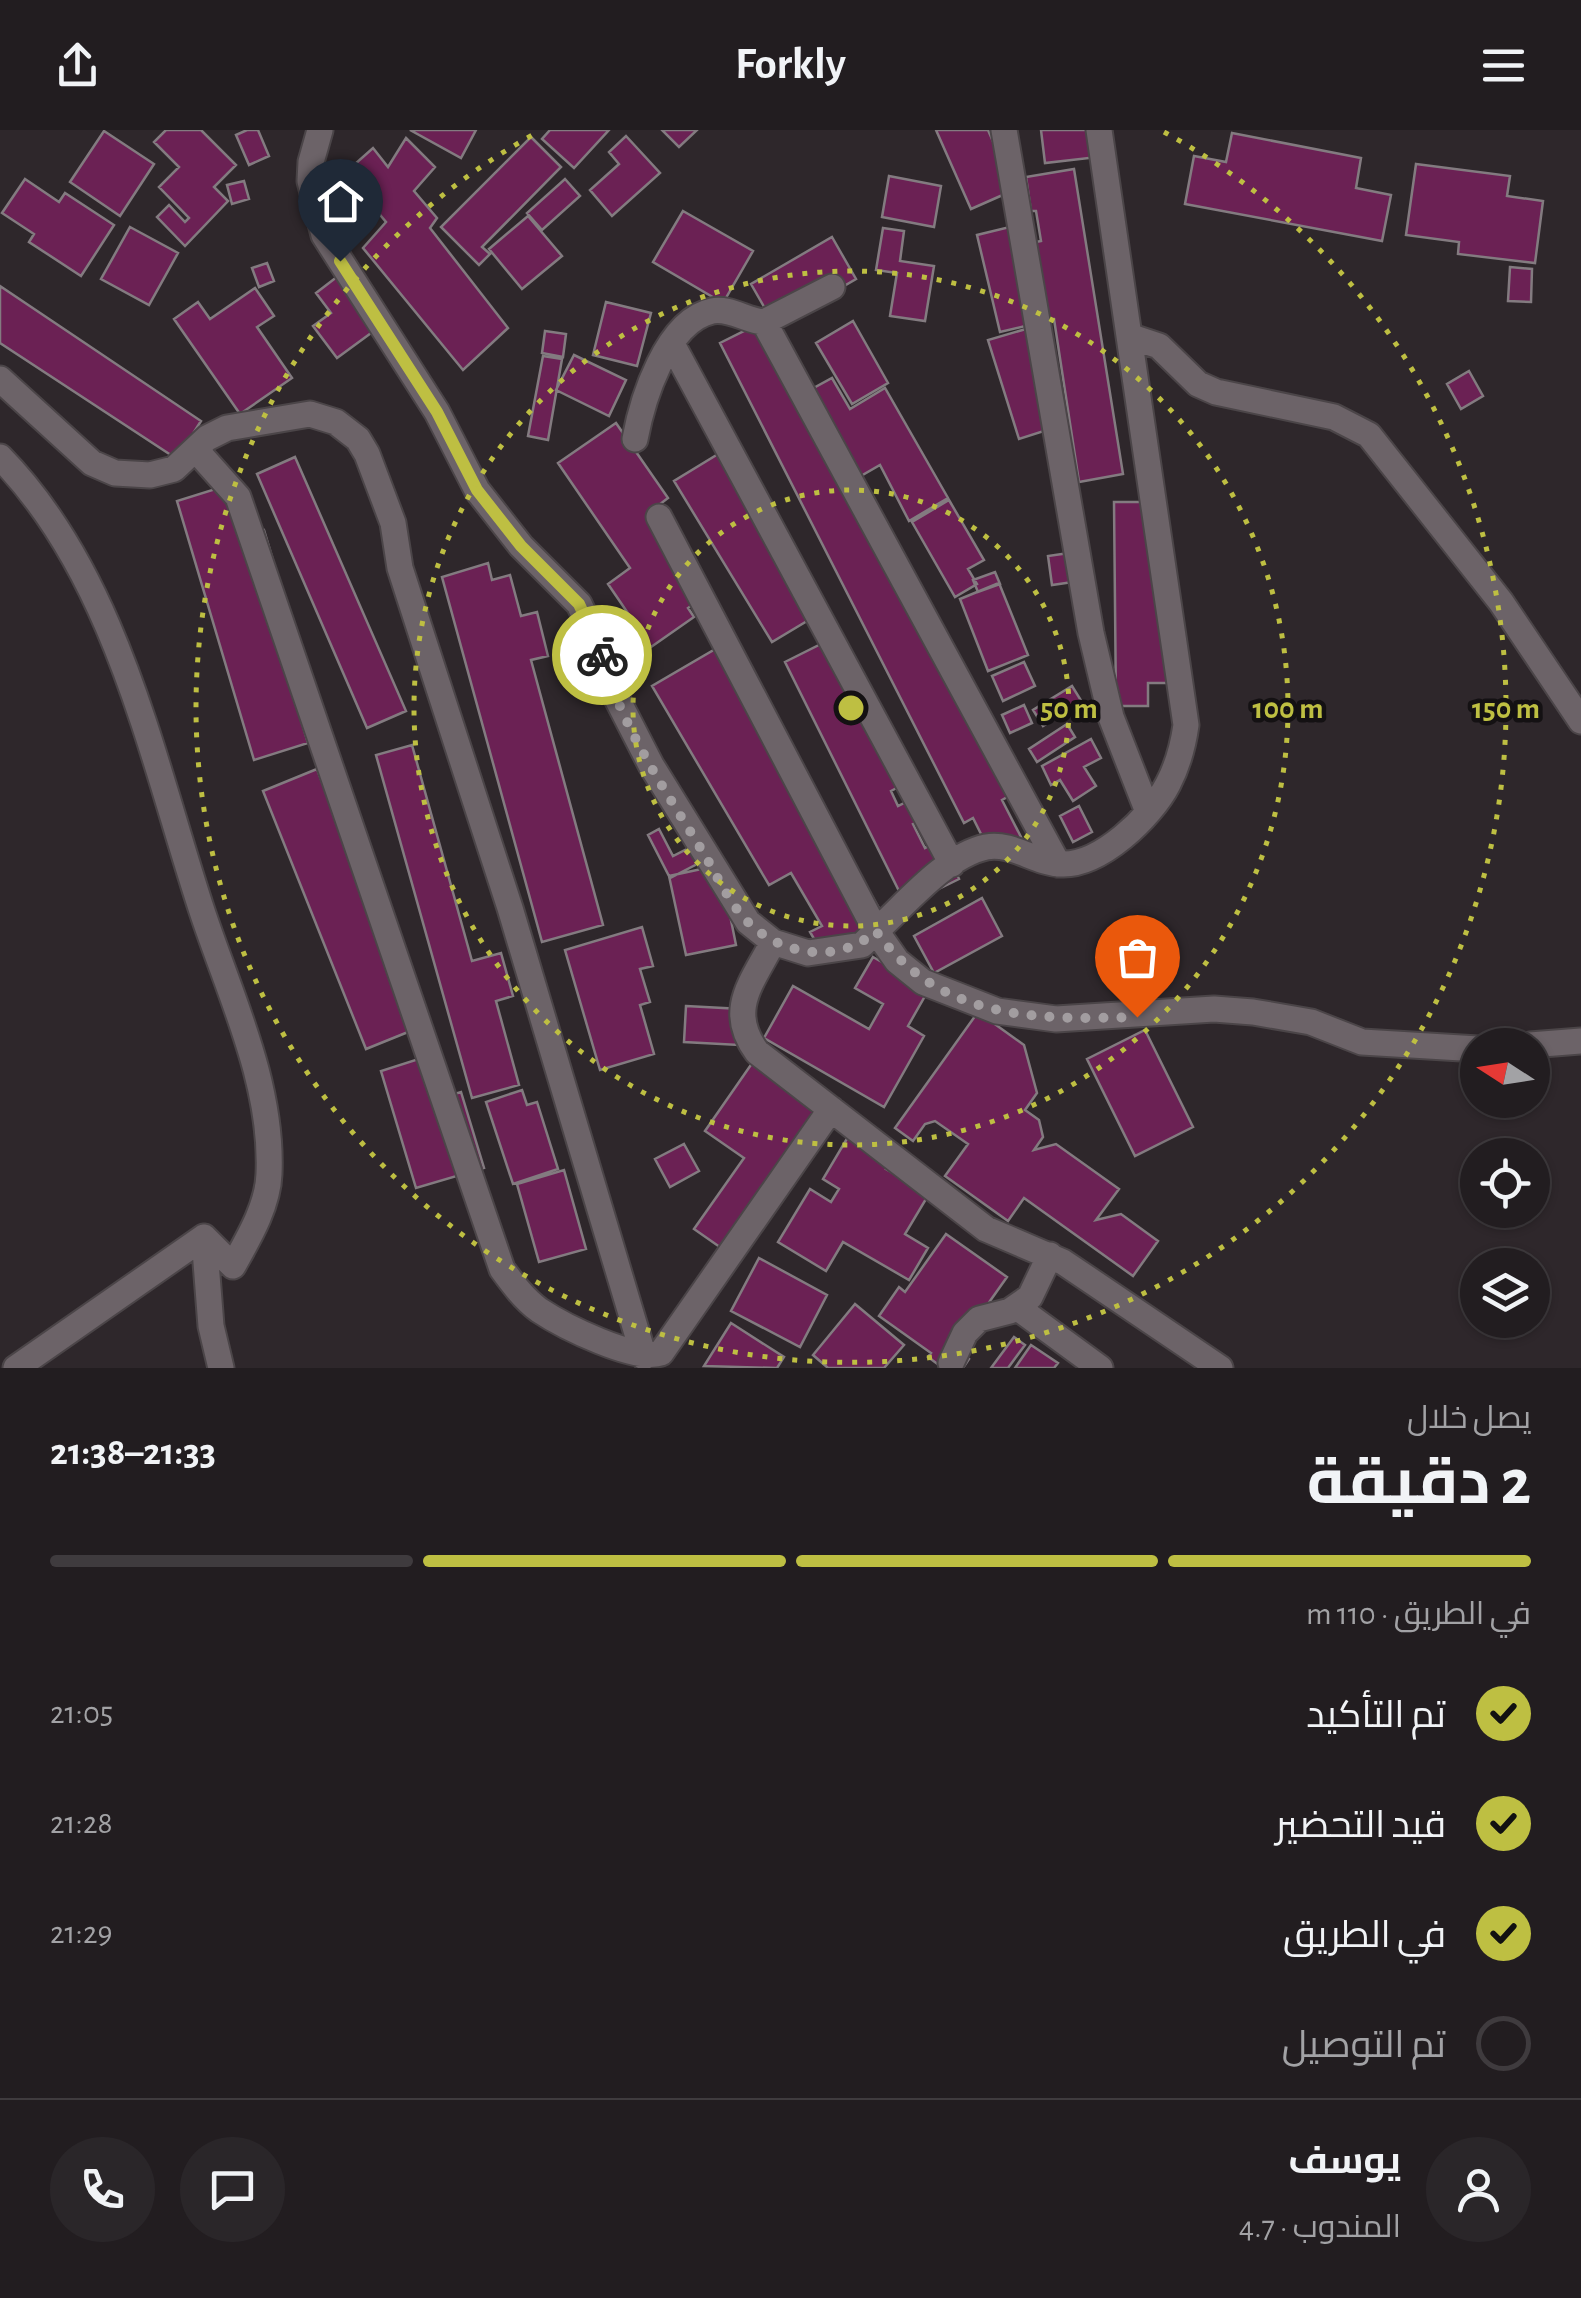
<!DOCTYPE html>
<html lang="ar">
<meta charset="utf-8">
<style>
body{margin:0;font-family:"Alegreya Sans",Cairo,sans-serif;background:#2a2629;color:#f1f3f6;direction:rtl;height:100vh;display:flex;flex-direction:column;font-size:38px;white-space:nowrap}
*{box-sizing:border-box;margin:0}
p{font-size:32px;color:#a2a2a5}
.icon{flex:none;width:55px;height:55px;fill:none;stroke:currentColor;stroke-width:2;stroke-linecap:round;stroke-linejoin:round}
.map{position:relative;height:1238px;overflow:hidden;direction:ltr}
.sheet{display:flex;flex-direction:column;background:#221d20;flex:1}
.sheet>*{flex:none}
.needle{width:65px;rotate:282deg}
.buttons{position:absolute;left:1460px;top:898px;display:grid;gap:20px}
.buttons a{display:grid;place-items:center;width:90px;height:90px;border-radius:50%;background:#221d20;box-shadow:0 2px 8px #0004,0 0 0 2px #3f3b3e;font-size:50px}
.pin{position:absolute;display:grid;place-items:center;width:85px;height:85px;color:#fff;margin:-102px -42px;border-radius:50% 50% 50% 0;rotate:-45deg;box-shadow:0 0 10px #0007}
.pin .icon{rotate:45deg}
.courier{position:absolute;display:grid;place-items:center;width:100px;height:100px;margin:-50px;border:8px solid #bebf42;border-radius:50%;background:#fff;color:#222;box-shadow:0 2px 12px #0007}
.summary em{font-style:normal;font-weight:700}
.summary div{display:flex;flex-direction:column-reverse}
.summary{display:flex;align-items:center;justify-content:space-between;height:170px;padding:0 50px}
h1{font-size:65px;font-weight:700;line-height:75px}
.bar{display:grid;grid-template-columns:repeat(4,1fr);gap:15px 10px;align-content:center;height:120px;padding:0 50px}
.bar i{height:12px;border-radius:8px;background:#3f3b3e}
.bar .on{background:#bebf42}
.bar p{grid-column:span 4}
.line{display:flex;align-items:center;gap:25px;padding:0 50px;border-top:2px solid #3f3b3e}
.line div{flex:1}
.round{display:grid;place-items:center;flex:none;width:105px;height:105px;border-radius:52px;background:#2a2629}
ol{padding:0 50px;list-style:none}
li{display:flex;align-items:center;gap:30px;height:110px}
li p{margin-inline-start:auto}
li .icon{padding:10px;border-radius:50%;background:#bebf42;color:#111;stroke-width:4}
li:last-child{color:#a2a2a5}
li i{width:55px;height:55px;border:5px solid #3f3b3e;border-radius:50%}
header{display:flex;justify-content:space-between;align-items:center;height:130px;padding:0 50px;background:#221d20;font-size:45px;font-weight:700}
.map>svg:first-child{display:block}
.building{fill:#6b2154;stroke:#837b80;stroke-width:2.5}
.lines{fill:none;stroke-linecap:round;stroke-linejoin:round}
.street-casing{stroke:#4b4548;stroke-width:29}
.street{stroke:#6c6368;stroke-width:25}
.done{stroke:#a29da0;stroke-width:10;stroke-dasharray:0 18}
.route{stroke:#bebf42;stroke-width:12}
.ring{fill:none;stroke:#bebf42;stroke-width:5;stroke-dasharray:5 10}
.centre{fill:#bebf42;stroke:#141113;stroke-width:5}
.ring-label{font-size:30px;text-anchor:middle;font-weight:bold;fill:#bebf42;stroke:#141113;stroke-width:9;stroke-linejoin:round;paint-order:stroke}
</style>
<header><svg class="icon" aria-label="menu" viewBox="0 0 24 24"><path d="M4 6h16M4 12h16M4 18h16"/></svg>Forkly<svg class="icon" aria-label="share" viewBox="0 0 24 24"><path d="M12 15V3M7 8l5-5 5 5M5 13v7h14v-7"/></svg></header>
<div class="map">
<svg width="1581" height="1238" viewBox="0 0 1581 1238">
<rect width="100%" height="100%" fill="#2e272b"/>
<path class="building" d="M166,0H201L236,35L214,57L228,71L185,116L157,87L169,75L185,92L189,88L159,57L179,37L154,12Z
M247,0H258L269,26L249,35L236,5Z
M410,0H476L461,28Z
M550,0H609L574,38L542,9Z
M662,0H697L679,17Z
M936,0H988L1014,60L971,79Z
M1041,0H1095L1098,27L1045,33Z
M104,1L154,34L120,86L70,52Z
M1232,3L1361,28L1356,58L1391,65L1382,111L1185,74L1194,26L1226,32Z
M626,6L660,43L612,86L590,60L619,34L609,22Z
M531,7L561,37L482,117L490,124L479,135L441,97Z
M406,8L435,37L414,61L437,88L430,98L508,198L463,240L363,118L386,92L345,43L373,18L388,37Z
M1416,34L1510,46L1507,66L1543,71L1535,133L1458,124L1459,112L1406,105Z
M1074,39L1123,344L1079,352L1054,189H1049L1036,112L1041,111L1036,81H1031L1026,47Z
M889,46L941,56L934,97L882,87Z
M25,49L59,72L65,63L114,95L81,146L29,112L34,104L2,83Z
M565,49L580,66L542,100L527,83Z
M244,51L249,69L232,74L227,55Z
M683,81L753,121L723,173L653,132Z
M528,86L562,126L522,159L489,119Z
M1022,94L1042,192L1000,202L977,105Z
M130,97L178,123L149,175L101,149Z
M883,98L904,101L900,131L934,136L925,191L890,186L897,143L876,140Z
M832,107L856,149L775,196L751,154Z
M267,133L274,151L259,157L252,138Z
M1510,137L1532,139L1531,172L1508,171Z
M342,143L382,195L337,228L313,196L331,183L316,163Z
M0,156L201,291L177,329L0,213Z
M255,158L274,186L257,197L292,248L240,284L174,189L198,172L210,189Z
M606,172L651,183L637,236L593,225Z
M768,189L1009,666L1002,670L1021,707L990,722L973,688L964,693L720,213Z
M853,191L888,253L852,274L816,213Z
M1036,196L1066,294L1019,309L988,210Z
M545,201L566,204L563,227L542,223Z
M574,225L626,250L609,286L556,260Z
M543,226L562,229L548,310L528,306Z
M1469,241L1483,266L1461,279L1447,254Z
M832,248L850,279L885,258L948,368L909,391L880,335L859,347L810,260Z
M616,293L668,368L651,381L708,464L688,478L694,487L651,517L608,454L630,438L558,333Z
M728,318L812,488L772,512L674,351Z
M295,327L406,581L367,598L257,344Z
M225,356L240,408L264,400L293,497L287,544L308,613L254,630L177,371Z
M949,370L984,430L968,439L977,454L955,467L912,392Z
M1114,372H1147L1179,553H1148V576H1116Z
M1076,422L1080,451L1052,455L1048,426Z
M488,433L492,450L510,445L521,486L537,482L548,526L531,530L603,795L542,812L442,447Z
M995,442L1000,454L978,462L973,450Z
M999,453L1028,525L988,541L960,469Z
M839,505L906,653L891,661L898,676L918,666L928,687L913,694L925,718L940,710L959,749L906,775L785,532Z
M724,514L880,780L881,792L824,826L810,802L822,796L791,743L769,755L652,556Z
M1024,532L1035,556L1003,571L992,546Z
M1072,556L1082,572L1043,596L1033,580Z
M1024,575L1032,593L1010,603L1002,585Z
M1067,594L1075,607L1037,632L1029,619Z
M1091,609L1101,628L1084,637L1096,656L1073,671L1060,650L1051,655L1042,636Z
M412,615L472,831L501,823L513,866L496,871L519,955L472,968L376,625Z
M317,639L418,898L366,919L263,661Z
M1079,676L1092,702L1073,712L1060,686Z
M659,699L673,726L695,715L703,731L670,748L648,705Z
M720,735L736,815L686,825L669,746Z
M982,768L1002,806L934,843L914,806Z
M642,797L653,836L640,839L650,872L640,875L654,924L600,940L565,820Z
M873,827L929,859L908,896L924,906L884,977L764,908L793,856L869,899L883,874L855,858Z
M686,876L741,879L739,915L684,912Z
M978,882L1024,915L1037,963L1025,980L1039,990L1043,1007L1034,1020L1056,1014L1119,1059L1096,1090L1121,1084L1158,1111L1133,1146L1024,1068L1008,1091L945,1046L968,1014L935,991L925,994L913,1011L895,998Z
M1145,900L1193,997L1135,1026L1087,929Z
M428,926L441,968L461,962L484,1038L416,1058L381,941Z
M755,929L835,985L737,1129L694,1099L744,1028L705,1001Z
M522,960L527,975L537,972L558,1039L513,1054L486,972Z
M855,995L897,1021L886,1039L929,1064L905,1104L928,1118L909,1150L843,1112L826,1141L778,1112L810,1059L831,1072L839,1059L823,1049Z
M684,1014L699,1041L670,1057L655,1029Z
M564,1040L586,1119L539,1132L517,1054Z
M946,1104L1007,1147L956,1219L969,1229L963,1238H943L928,1227L931,1223L879,1186L899,1157L905,1162Z
M759,1128L827,1165L800,1217L731,1181Z
M855,1174L904,1215L884,1238H828L813,1225Z
M731,1193L784,1227L777,1238L704,1236Z
M1014,1207L1025,1215L1008,1238H991Z
M1031,1215L1058,1233L1054,1238H1015Z"/>
<g class="lines">
<defs>
<path id="street" d="M320,0L311,32L310,51L324,105L437,282L477,360L521,416L579,474L600,518L610,555L651,635L748,792L773,812L808,823L862,815L876,801L897,831L923,852L997,881L1056,889L1214,879L1253,882L1311,892L1362,912L1478,919
M1004,0L1091,503L1111,587L1148,682
M1099,0L1129,206L1159,216L1198,254L1216,262L1334,287L1369,305L1501,472L1581,591
M764,192L1058,734
M672,214L952,734
M0,249L92,333L115,343L150,345L174,339L207,308L227,298L310,284L336,292L358,309L367,324L393,393L400,438L510,778L644,1227
M635,309C642,271 666,191 712,181C729,177 747,191 764,192L832,157
M196,320L238,367L502,1139C513,1154 524,1169 539,1180C563,1196 635,1232 661,1223L831,979
M0,327C116,445 152,629 202,781C230,866 273,953 269,1044C268,1076 248,1109 233,1136L204,1107L16,1238
M659,387L876,801C906,774 945,726 986,717C1012,712 1035,733 1061,734C1100,736 1151,687 1168,654C1178,635 1183,616 1186,595L1129,206
M773,812C752,853 726,880 757,922L986,1099L1063,1132L1220,1238
M1530,915L1581,911
M204,1107L211,1196L221,1238
M1018,1178L1100,1238
M951,1233L965,1203L979,1189L1010,1181L1030,1167L1050,1125"/>
</defs>
<use href="#street" class="street-casing"/>
<use href="#street" class="street"/>
</g>
<g class="lines">
<path class="done" d="M602,525C621,597 666,661 704,724C718,747 731,777 751,795C785,826 840,834 876,801C940,891 1037,890 1137,887"/>
<path class="route" d="M340,131L437,282L477,360L521,416L579,474L602,525"/>
</g>
<g class="ring">
<circle cx="851" cy="578" r="218"/>
<circle cx="851" cy="578" r="437"/>
<path d="M1164 2A655 655 0 1 1 538 2"/>
</g>
<circle cx="851" cy="578" r="15" class="centre"/>
<g class="ring-label">
<text x="1069" y="588">50 m</text>
<text x="1288" y="588">100 m</text>
<text x="1506" y="588">150 m</text>
</g>
</svg>
<div class="buttons">
<a><svg class="needle" viewBox="-14 -14 28 28"><path d="M0-13l5 13h-10z" fill="#e53935"/><path d="M0 13l5-13h-10z" fill="#a2a2a5"/></svg></a>
<a><svg class="icon" aria-label="locate" viewBox="0 0 24 24"><circle cx="12" cy="12" r="6"/><path d="M12 2v4M12 18v4M2 12h4M18 12h4"/></svg></a>
<a><svg class="icon" aria-label="layers" viewBox="0 0 24 24"><path d="M12 4l9 5-9 5-9-5zM3 14l9 5 9-5"/></svg></a>
</div>
<div class="pin" style="left:1137px;top:887px;background:#ea580c"><svg class="icon" aria-label="bag" viewBox="0 0 24 24"><path d="M5 8h14l-1 12H6zM9 8a3 3 0 0 1 6 0"/></svg></div>
<div class="pin" style="left:340px;top:131px;background:#1f2937"><svg class="icon" aria-label="home" viewBox="0 0 24 24"><path d="M3 11l9-7 9 7M6 9v11h12V9"/></svg></div>
<div class="courier" style="left:602px;top:525px"><svg class="icon" aria-label="bike" viewBox="0 0 24 24"><circle cx="6" cy="16" r="4"/><circle cx="18" cy="16" r="4"/><path d="M6 16l4-8h5l3 8M10 8l3 8H6M13 5h3"/></svg></div>
</div>
<section class="sheet">
<div class="summary"><div><h1>2 دقيقة</h1><p>يصل خلال</p></div><em>21:33–21:38</em></div>
<div class="bar"><i class="on"></i><i class="on"></i><i class="on"></i><i></i><p>في الطريق · 110 m</p></div>
<ol>
<li><svg class="icon" aria-label="check" viewBox="0 0 24 24"><path d="M5 12l5 5 9-10"/></svg>تم التأكيد<p>21:05</p></li>
<li><svg class="icon" aria-label="check" viewBox="0 0 24 24"><path d="M5 12l5 5 9-10"/></svg>قيد التحضير<p>21:28</p></li>
<li><svg class="icon" aria-label="check" viewBox="0 0 24 24"><path d="M5 12l5 5 9-10"/></svg>في الطريق<p>21:29</p></li>
<li><i></i>تم التوصيل</li>
</ol>
<div class="line" style="height:180px"><a class="round"><svg class="icon" aria-label="person" viewBox="0 0 24 24"><circle cx="12" cy="8" r="4"/><path d="M4 21q1-7 8-7t8 7"/></svg></a><div><b>يوسف</b><p>المندوب · 4.7</p></div><a class="round"><svg class="icon" aria-label="chat" viewBox="0 0 24 24"><path d="M4 5h16v11H9l-5 4z"/></svg></a><a class="round"><svg class="icon" aria-label="phone" viewBox="0 0 24 24"><path d="M5 4h4l2 5-3 2q2 4 5 5l2-3 5 2v4C11 20 4 13 5 4z"/></svg></a></div>
</section>
